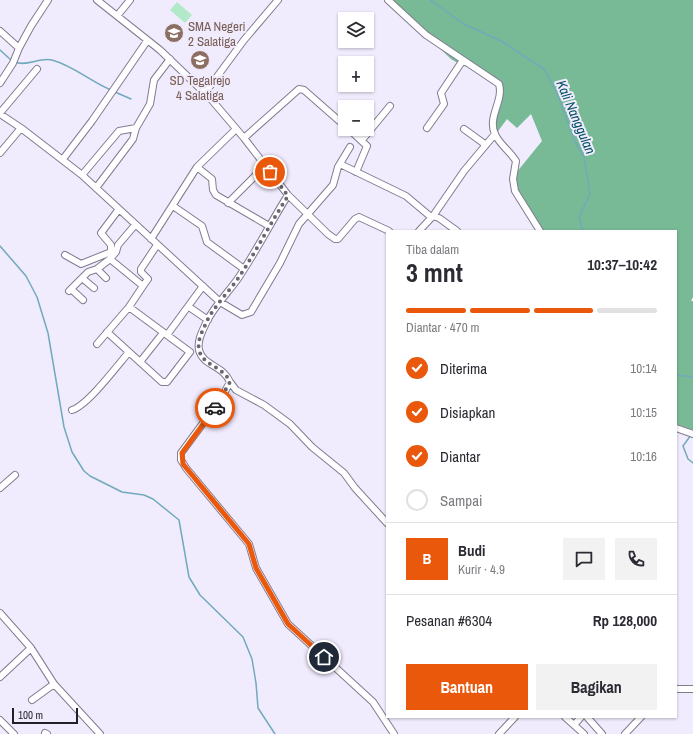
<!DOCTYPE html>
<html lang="id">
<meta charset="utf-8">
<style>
body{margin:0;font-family:"Archivo Narrow",sans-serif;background:#f2f2f3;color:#2b2b33;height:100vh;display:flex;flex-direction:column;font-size:15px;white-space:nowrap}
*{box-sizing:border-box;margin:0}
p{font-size:13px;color:#7c7c81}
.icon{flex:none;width:22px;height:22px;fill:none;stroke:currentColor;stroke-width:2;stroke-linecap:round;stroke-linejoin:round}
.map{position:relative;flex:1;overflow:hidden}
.drawer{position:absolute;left:386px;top:230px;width:291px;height:488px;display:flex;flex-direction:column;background:#fff;border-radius:0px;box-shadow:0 1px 3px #0004}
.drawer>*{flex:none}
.controls{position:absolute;left:338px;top:12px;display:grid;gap:8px}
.controls a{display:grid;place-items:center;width:36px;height:36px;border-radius:0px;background:#fff;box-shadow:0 1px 3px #0004;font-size:20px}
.scale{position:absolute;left:12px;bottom:10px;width:66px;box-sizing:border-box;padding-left:4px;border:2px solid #221f27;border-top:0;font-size:11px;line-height:14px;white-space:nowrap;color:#221f27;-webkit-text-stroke:3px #f1ebfe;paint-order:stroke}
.pin{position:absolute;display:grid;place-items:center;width:34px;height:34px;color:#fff;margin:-17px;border:2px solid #fff;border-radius:50%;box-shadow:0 1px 4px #0007}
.courier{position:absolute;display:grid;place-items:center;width:40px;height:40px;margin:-20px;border:3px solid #ea580c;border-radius:50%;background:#fff;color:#222;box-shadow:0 1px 5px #0007}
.head em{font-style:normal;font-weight:800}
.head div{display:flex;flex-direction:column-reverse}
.head{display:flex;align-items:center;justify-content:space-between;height:68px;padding:0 20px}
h1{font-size:26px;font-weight:800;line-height:30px}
.bar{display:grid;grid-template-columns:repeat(4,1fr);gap:6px 4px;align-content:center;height:48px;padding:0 20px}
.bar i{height:5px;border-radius:3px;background:#e1e1e2}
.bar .on{background:#ea580c}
.bar p{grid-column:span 4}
.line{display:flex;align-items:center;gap:10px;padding:0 20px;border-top:1px solid #e1e1e2}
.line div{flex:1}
.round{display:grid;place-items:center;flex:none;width:42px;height:42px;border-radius:0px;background:#f2f2f3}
ol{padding:0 20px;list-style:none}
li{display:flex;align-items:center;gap:12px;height:44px}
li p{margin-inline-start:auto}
li .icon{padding:4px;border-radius:50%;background:#ea580c;color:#fff;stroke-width:4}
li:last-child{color:#7c7c81}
li i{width:22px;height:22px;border:2px solid #e1e1e2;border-radius:50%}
.primary-button{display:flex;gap:8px;margin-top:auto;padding:8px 20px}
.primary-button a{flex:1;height:46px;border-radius:0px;background:#ea580c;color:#fff;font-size:16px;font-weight:800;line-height:46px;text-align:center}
.primary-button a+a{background:#f2f2f3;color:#2b2b33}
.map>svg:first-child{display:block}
.green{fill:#b2e9c9}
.forest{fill:#78ba95}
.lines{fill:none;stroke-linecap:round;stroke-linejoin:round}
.stream{stroke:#70aabc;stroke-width:1.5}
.minor-casing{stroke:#837b90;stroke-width:8}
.minor{stroke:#fff;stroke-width:6}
.done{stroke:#6a6672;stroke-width:4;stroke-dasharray:0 7.2}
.route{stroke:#ea580c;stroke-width:5}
.labels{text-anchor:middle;stroke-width:4;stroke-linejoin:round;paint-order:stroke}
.education-label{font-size:13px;fill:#785e54;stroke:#f1ebfe;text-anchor:start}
.water-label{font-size:14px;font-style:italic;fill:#055261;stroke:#f1ebfe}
</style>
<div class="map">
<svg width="693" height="734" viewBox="0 0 693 734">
<rect width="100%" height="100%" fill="#f1ebfe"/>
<path class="green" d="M177,2L192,15L185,23L170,10Z"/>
<path class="forest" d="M389,0H693V297L691,301H693V430L676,424V231H538L517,190L516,173L542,141L531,114L517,128L507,119L496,134L494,129L499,87L474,69L461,65L451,59Z"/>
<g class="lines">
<path class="stream" d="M430,0L464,24L501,41L544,69L557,93L575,142L584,157L590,193L579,218L583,231
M0,50L11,60
M15,62C26,67 40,57 52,60C74,66 91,82 111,90
M115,92L131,99
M0,246L26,276L37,297L48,333L64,427L72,452L84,471L90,476L122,492L144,495L153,499L179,520L189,577L200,595L243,637L252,659L256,683L258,708L275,734
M676,375L693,377
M691,435L683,446L688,459L693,463"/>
<defs>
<path id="minor" d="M97,0L160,50L210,98L244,138L288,195L328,234L335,239H338L355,219L359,217L389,231
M388,0L426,35L499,84C504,101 487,117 495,134C499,144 510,151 516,161L513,179L515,191L540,231
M117,16L130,0
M0,31L19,48
M0,83L13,63L19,48L31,26L48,0
M205,93L244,40L278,0
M0,113L37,69
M0,114L21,128L82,175L220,302L242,315L251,312L280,263L299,224L333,185L338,167L350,147
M427,128L444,104L441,93L463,60
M349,129L367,146L356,172
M464,129L486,145
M244,138L299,89L304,90L345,126
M362,140L390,106
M0,153L21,128
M63,159L92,121L147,41
M340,164L406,196L431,217
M197,167L212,179L213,190L216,195L269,226
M82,175L119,131L136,128L150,104L154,80L170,59
M96,188L133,139L136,128
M288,195C271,222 257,250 239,277C229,292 215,305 207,321C203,330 197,340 199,350C203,366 223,365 230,382L221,399L181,453V460L186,468L249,544L256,568L288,624L373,702L394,734
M228,203L265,166
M173,206L202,226L207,242L244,269
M433,216L464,171L495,134
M419,231L433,216L439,218L457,231
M151,239L197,167L236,129
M65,255L81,264L111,252V245L101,233L119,209
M97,269L106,278
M82,278L94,288
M143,286L148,279L141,272V269L157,245
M71,289L83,300
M69,291L88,272L97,269L110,259L116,252L118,245L135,225
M189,307L208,320
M107,332L162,382H167L190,352L129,307
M167,335L203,286
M97,344L129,307L143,286L110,259
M140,362L163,333
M230,382L236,390L264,405L290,424L312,447L344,473L355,488L387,523
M72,410C88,405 117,366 129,352
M676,428L693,434
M0,488L15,475
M0,613L31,648
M0,677L31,648L54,684L100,734
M676,689H693
M32,700L54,684
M565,717L584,734
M587,717L602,734
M0,720L14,734
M574,725L581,717
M45,733L47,734
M499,734L515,717
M625,734L641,717"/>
</defs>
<use href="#minor" class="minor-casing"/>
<use href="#minor" class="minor"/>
</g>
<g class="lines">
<path class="done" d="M215,408L230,382C223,366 203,366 199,350C197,340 203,330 207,321C215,305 229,292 239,277C257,250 271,222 288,196L270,172"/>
<path class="route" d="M215,408L182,453L183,464L249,544L256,568L288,624L324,657"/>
</g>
<defs>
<symbol id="school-disc" viewBox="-11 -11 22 22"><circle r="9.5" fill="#8d6e63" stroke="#f1ebfe"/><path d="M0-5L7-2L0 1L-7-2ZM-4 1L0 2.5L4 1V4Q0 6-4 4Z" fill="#fff"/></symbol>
</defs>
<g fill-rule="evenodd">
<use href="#school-disc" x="163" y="22" width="22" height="22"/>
<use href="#school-disc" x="189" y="49" width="22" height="22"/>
</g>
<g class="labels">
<g class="education-label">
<text x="188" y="31">SMA Negeri<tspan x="188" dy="15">2 Salatiga</tspan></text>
<text x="200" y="85" text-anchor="middle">SD Tegalrejo<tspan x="200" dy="15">4 Salatiga</tspan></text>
</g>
<g class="water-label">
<text transform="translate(576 117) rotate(67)" y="5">Kali Nanggulan</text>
</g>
</g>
</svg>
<div class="controls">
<a><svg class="icon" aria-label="layers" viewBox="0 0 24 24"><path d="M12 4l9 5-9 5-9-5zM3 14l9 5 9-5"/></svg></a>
<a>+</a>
<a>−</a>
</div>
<div class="scale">100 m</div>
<div class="pin" style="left:270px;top:172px;background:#ea580c"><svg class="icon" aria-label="bag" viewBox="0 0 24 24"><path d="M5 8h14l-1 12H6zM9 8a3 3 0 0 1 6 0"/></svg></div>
<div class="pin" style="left:324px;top:657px;background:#1f2937"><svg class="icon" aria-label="home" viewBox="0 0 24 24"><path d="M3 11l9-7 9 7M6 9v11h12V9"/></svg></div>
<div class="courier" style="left:215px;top:408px"><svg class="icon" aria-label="car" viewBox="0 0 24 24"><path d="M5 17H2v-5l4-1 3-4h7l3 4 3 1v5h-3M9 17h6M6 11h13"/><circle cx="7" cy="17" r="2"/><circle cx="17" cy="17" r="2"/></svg></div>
<section class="drawer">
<div class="head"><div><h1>3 mnt</h1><p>Tiba dalam</p></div><em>10:37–10:42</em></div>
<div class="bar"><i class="on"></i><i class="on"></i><i class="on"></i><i></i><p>Diantar · 470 m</p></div>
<ol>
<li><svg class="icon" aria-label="check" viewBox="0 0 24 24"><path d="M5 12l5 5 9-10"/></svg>Diterima<p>10:14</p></li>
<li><svg class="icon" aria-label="check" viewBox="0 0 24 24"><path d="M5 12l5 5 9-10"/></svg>Disiapkan<p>10:15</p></li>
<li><svg class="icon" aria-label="check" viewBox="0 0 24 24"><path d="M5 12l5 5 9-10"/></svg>Diantar<p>10:16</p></li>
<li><i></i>Sampai</li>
</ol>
<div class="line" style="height:72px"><b class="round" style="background:#ea580c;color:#fff">B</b><div><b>Budi</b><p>Kurir · 4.9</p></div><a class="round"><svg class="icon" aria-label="chat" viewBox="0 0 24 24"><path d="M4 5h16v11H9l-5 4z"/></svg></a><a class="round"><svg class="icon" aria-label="phone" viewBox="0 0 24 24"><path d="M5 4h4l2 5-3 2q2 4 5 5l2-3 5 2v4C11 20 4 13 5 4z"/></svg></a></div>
<div class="line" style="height:52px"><div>Pesanan #6304</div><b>Rp 128,000</b></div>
<div class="primary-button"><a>Bantuan</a><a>Bagikan</a></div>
</section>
</div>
